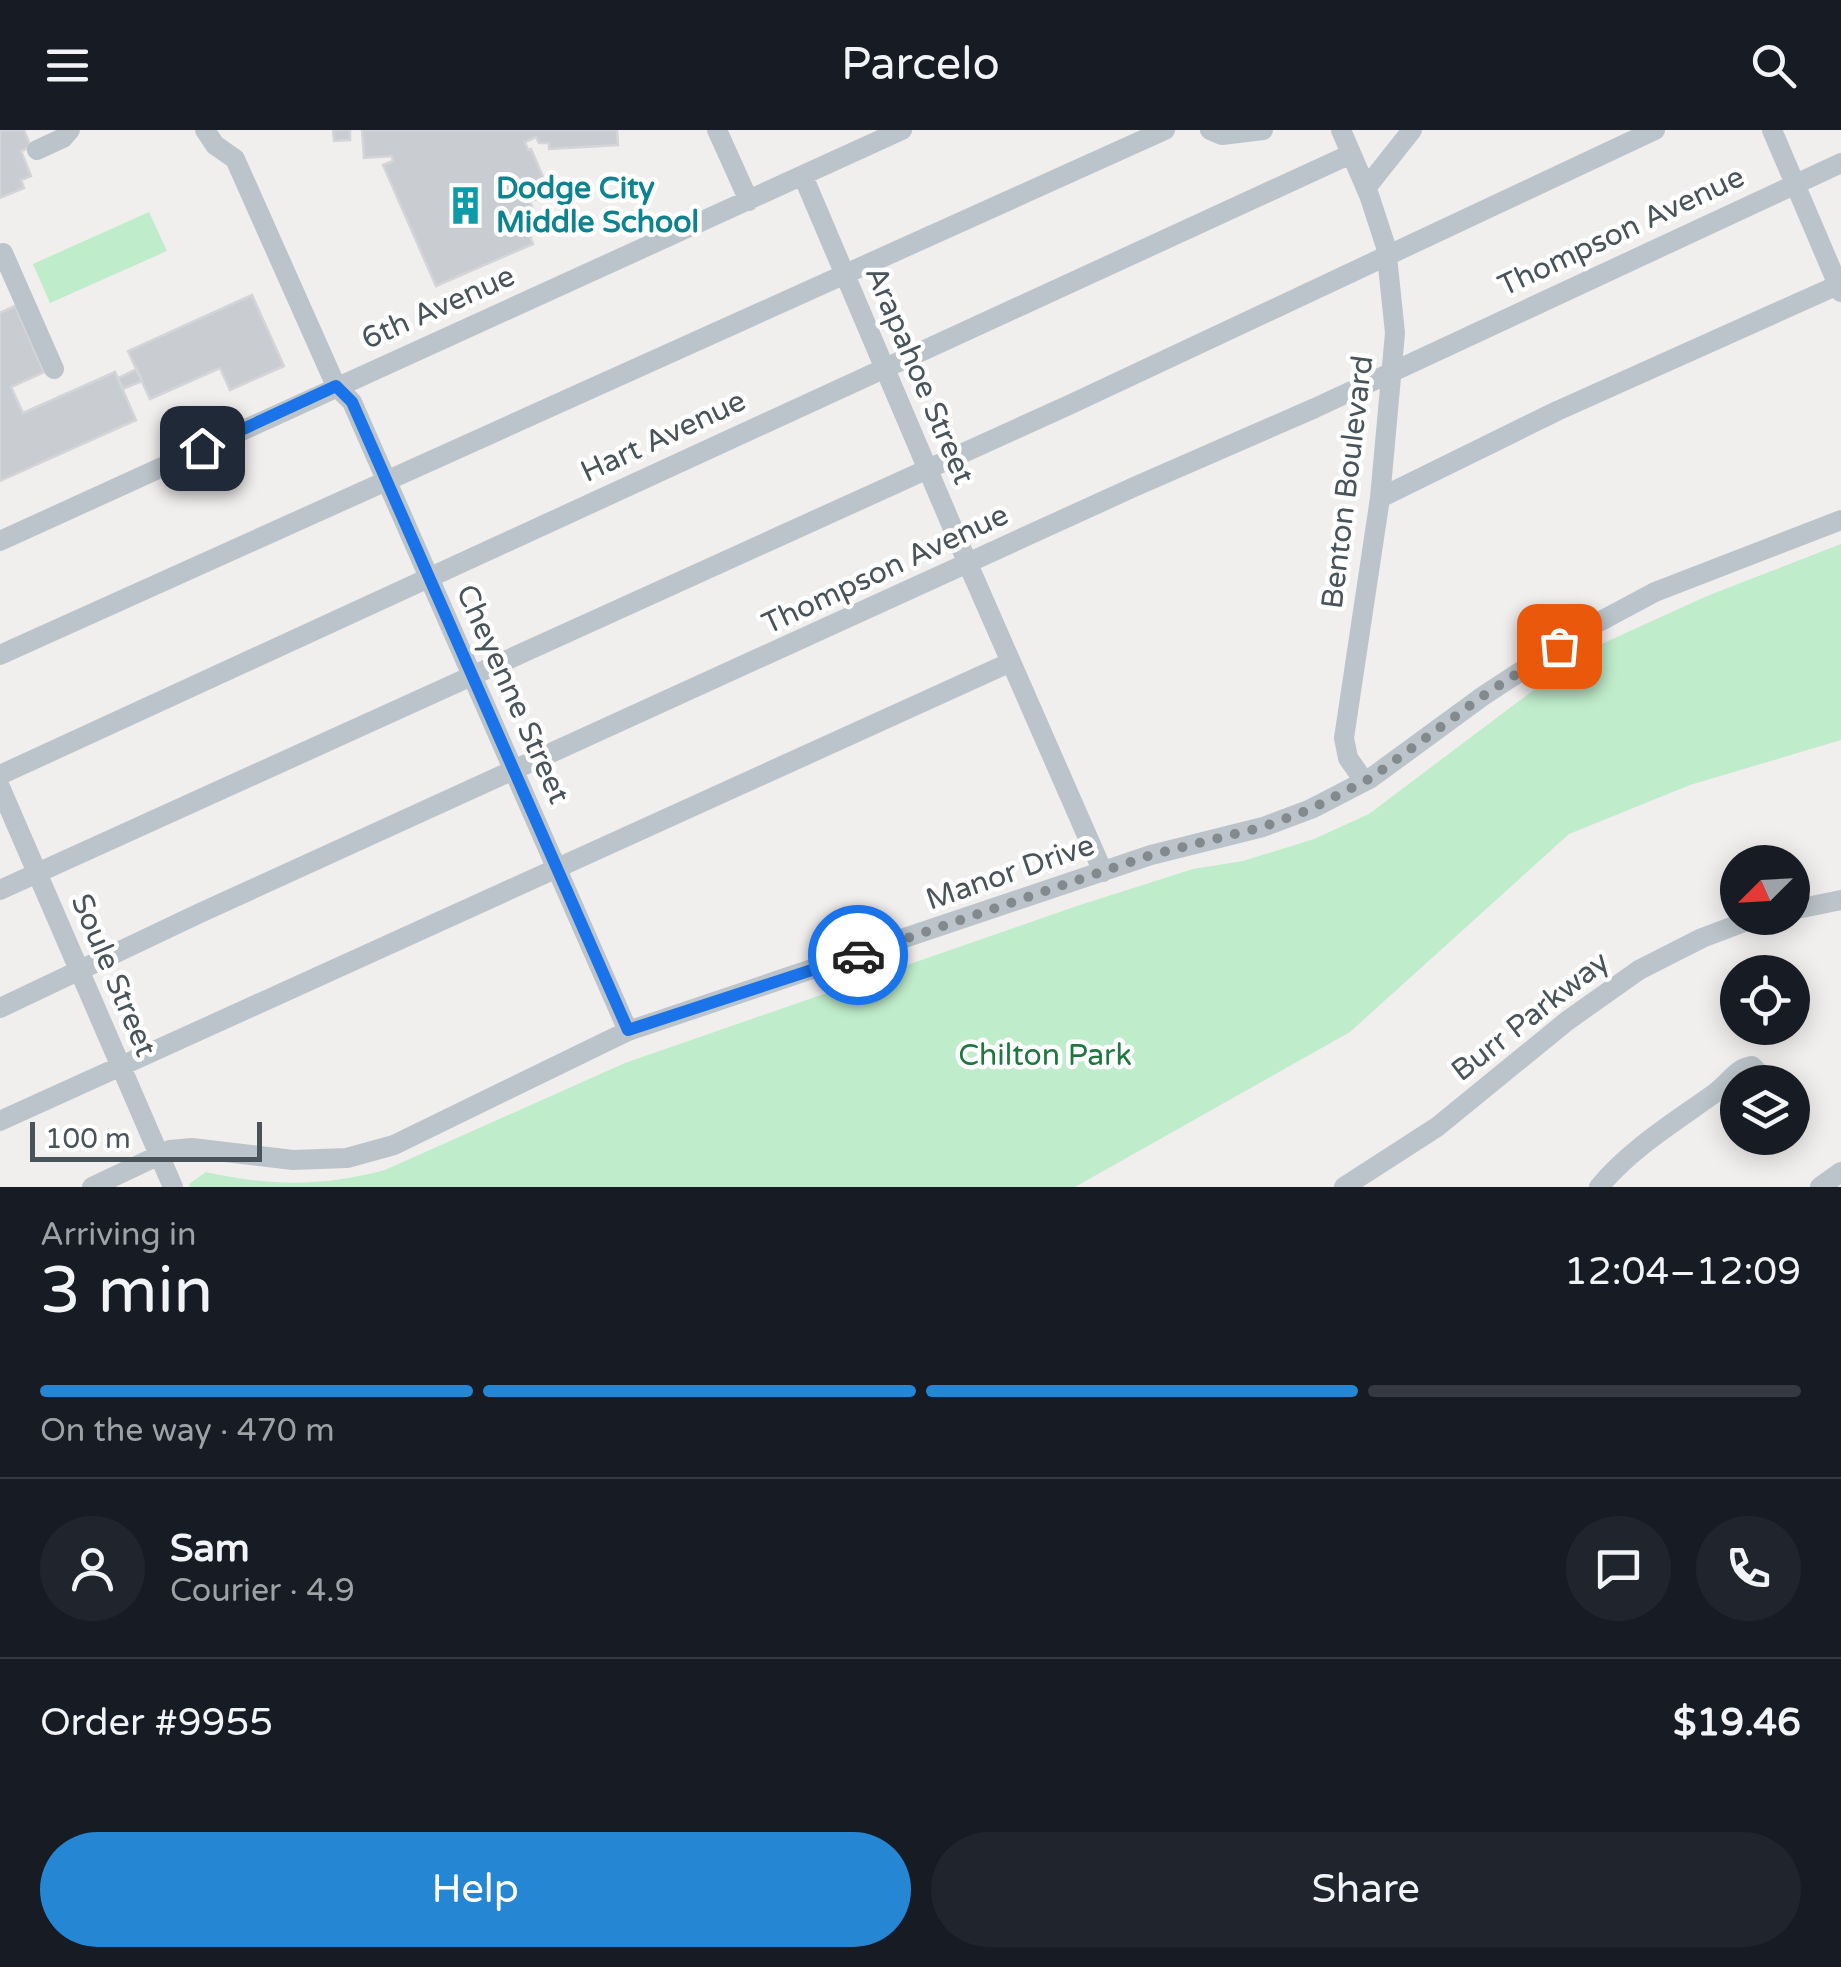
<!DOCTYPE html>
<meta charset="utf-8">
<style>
body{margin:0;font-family:"Varela Round",sans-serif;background:#20242c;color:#f1f3f6;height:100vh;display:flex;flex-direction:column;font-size:38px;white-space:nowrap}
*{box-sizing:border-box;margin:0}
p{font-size:32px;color:#9ea1a6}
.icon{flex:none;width:55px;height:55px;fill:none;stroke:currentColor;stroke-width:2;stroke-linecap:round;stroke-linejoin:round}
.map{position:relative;height:1057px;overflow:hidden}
.drawer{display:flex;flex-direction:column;background:#171b24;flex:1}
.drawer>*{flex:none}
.needle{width:65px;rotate:246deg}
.buttons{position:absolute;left:1720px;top:715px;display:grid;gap:20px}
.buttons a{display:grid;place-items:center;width:90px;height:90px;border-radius:50%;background:#171b24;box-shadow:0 5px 25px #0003;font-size:50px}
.scale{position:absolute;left:30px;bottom:25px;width:232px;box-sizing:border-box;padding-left:10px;border:5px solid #48545a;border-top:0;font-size:28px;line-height:35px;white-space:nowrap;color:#48545a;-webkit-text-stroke:8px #fff;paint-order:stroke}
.pin{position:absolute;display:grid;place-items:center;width:85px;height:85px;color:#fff;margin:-42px;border-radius:20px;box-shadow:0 5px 15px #0006}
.courier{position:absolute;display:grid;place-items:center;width:100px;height:100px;margin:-50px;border:8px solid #1a73e8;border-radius:50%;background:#fff;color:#222;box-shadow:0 2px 12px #0007}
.summary em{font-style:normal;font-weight:600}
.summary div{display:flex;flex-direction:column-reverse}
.summary{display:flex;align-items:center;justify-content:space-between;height:170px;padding:0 40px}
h1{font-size:65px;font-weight:600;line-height:75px}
.bar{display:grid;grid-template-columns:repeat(4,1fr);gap:15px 10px;align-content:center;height:120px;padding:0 40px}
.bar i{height:12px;border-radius:8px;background:#363941}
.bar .active{background:#2587d4}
.bar p{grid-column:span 4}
.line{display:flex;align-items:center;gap:25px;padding:0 40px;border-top:2px solid #363941}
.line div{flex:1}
.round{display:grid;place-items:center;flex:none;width:105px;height:105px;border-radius:52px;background:#20242c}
.primary-button{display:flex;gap:20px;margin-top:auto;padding:20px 40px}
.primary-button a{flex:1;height:115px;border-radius:60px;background:#2587d4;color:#fff;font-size:40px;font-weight:600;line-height:115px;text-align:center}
.primary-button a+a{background:#20242c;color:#f1f3f6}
header{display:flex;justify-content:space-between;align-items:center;height:130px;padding:0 40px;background:#171b24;font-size:45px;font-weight:600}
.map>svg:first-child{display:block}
.green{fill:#bfeccb}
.building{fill:#c9ccd1;stroke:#d3d5d9;stroke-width:2.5}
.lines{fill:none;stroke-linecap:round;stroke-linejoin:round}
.minor{stroke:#bbc4ca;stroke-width:20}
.done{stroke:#838a8e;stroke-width:10;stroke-dasharray:0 18}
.route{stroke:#1a73e8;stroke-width:12}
.labels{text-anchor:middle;stroke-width:9;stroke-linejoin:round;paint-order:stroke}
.culture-label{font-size:30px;font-weight:bold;fill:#0d838f;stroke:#fff;text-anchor:start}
.street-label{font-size:30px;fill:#48545a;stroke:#fff}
.park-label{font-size:30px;fill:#1d773f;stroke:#fff}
</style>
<header><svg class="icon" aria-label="menu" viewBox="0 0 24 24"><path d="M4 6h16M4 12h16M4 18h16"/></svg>Parcelo<svg class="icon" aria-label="search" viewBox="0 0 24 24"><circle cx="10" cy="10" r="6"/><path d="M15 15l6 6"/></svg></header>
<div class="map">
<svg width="1841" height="1057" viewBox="0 0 1841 1057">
<rect width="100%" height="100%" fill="#f1eeee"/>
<path class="green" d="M149,82L167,121L50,173L33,134Z
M1841,414V610L1690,655L1569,704L1350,902L1075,1057H190L189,1054L206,1042C268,1056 323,1057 385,1040L625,933L1077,776L1193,739L1243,731L1314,709L1369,684L1584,522L1707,466Z"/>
<path class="building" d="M0,0H24L31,17L21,21L31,46L21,50L24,58L0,68Z
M333,0H350V10L334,11Z
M362,0H617L618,15L549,19V13H539L536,7L525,12L528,20L531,19L550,63L530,72L533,79L527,82L529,87L523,89L533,114L436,156L383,35L393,31L392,26L364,28Z
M252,165L284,236L230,260L220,238L150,269L128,221Z
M15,176L44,242L11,257L23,283L115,242L136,290L0,351V183Z
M137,239L142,251L123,259L118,248Z"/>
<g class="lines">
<path class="minor" d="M205,0L215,15L235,29L336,256L352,272L628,901
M717,0L749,71
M1210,0L1222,5L1263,0
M1341,0L1369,65L1386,117L1395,203L1380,368L1344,608L1348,628L1364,651
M1772,0L1841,162
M37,20L63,8L70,0
M803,46L968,434L1103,742
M1366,58L1412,0
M0,124L3,123L54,239
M1380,368L1557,281L1838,155
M0,411L902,0
M0,525L1165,0
M0,645L1351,24
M0,657L173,1057
M0,760L1069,275L1655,0
M1792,780L1841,770
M0,878L200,783L1134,357L1315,278L1841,33
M0,991L1011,532
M92,1057L170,1020L192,1018L293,1030L347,1028L394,1015L628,901L1151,725L1263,697L1311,679L1371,648L1483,566L1584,500L1655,462L1841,390
M1344,1057L1437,997L1567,891L1639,840L1702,808L1755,788
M1599,1057C1630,1019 1676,991 1715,963C1728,954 1736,938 1752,936L1757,941L1756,947L1750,952
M1820,1057L1841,1042"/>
</g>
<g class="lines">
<path class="done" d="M858,825L1151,725L1263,697L1311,679L1371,648L1483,566L1559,516"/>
<path class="route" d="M202,318L336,256L352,272L628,900L858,825"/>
</g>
<defs>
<symbol id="building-bare" viewBox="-9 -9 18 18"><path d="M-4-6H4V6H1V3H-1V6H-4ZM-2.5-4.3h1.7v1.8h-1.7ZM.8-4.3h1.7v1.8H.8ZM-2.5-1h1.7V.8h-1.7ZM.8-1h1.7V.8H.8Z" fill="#0f9aa8" stroke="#fff" stroke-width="2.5" paint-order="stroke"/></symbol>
</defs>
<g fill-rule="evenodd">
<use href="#building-bare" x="438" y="48" width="55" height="55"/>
</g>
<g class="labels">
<g class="culture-label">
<text x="496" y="68">Dodge City<tspan x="496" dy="34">Middle School</tspan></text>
</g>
<g class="street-label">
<text transform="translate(1621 101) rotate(-25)" y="10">Thompson Avenue</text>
<text transform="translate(438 177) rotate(-24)" y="10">6th Avenue</text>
<text transform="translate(920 245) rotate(67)" y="10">Arapahoe Street</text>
<text transform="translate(663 306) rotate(-25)" y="10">Hart Avenue</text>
<text transform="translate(1347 352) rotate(-83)" y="10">Benton Boulevard</text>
<text transform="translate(885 439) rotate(-25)" y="10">Thompson Avenue</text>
<text transform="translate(513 564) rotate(66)" y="10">Cheyenne Street</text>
<text transform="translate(1010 742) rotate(-19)" y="10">Manor Drive</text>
<text transform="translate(114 845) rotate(67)" y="10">Soule Street</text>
<text transform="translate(1530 886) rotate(-38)" y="10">Burr Parkway</text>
</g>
<g class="park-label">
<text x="1045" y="935">Chilton Park</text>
</g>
</g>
</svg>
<div class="buttons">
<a><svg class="needle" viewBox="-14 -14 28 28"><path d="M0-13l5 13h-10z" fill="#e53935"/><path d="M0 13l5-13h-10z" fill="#9ea1a6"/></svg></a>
<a><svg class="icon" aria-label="locate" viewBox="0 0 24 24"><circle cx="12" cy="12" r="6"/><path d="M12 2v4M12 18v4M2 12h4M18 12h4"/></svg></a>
<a><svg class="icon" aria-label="layers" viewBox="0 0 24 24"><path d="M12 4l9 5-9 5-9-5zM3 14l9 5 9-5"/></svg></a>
</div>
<div class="scale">100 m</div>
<div class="pin" style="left:1559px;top:516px;background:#ea580c"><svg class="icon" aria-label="bag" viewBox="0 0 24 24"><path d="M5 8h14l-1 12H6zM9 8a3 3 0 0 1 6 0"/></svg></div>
<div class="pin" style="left:202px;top:318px;background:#1f2937"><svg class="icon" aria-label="home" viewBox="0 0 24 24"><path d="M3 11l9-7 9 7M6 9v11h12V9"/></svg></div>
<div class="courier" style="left:858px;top:825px"><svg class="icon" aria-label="car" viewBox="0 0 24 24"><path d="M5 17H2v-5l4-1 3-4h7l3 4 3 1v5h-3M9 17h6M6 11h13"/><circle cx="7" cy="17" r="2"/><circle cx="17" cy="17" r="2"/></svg></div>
</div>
<section class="drawer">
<div class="summary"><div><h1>3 min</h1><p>Arriving in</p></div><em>12:04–12:09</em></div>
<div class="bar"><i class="active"></i><i class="active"></i><i class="active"></i><i></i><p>On the way · 470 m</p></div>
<div class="line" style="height:180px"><a class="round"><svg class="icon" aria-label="person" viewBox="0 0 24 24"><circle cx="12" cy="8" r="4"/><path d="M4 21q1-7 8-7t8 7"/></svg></a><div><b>Sam</b><p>Courier · 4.9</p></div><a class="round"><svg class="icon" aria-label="chat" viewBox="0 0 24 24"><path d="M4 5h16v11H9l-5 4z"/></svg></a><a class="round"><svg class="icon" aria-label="phone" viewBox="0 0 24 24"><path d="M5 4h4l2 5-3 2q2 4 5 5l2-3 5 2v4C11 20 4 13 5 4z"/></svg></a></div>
<div class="line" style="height:130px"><div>Order #9955</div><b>$19.46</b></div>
<div class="primary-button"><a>Help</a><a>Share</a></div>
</section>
